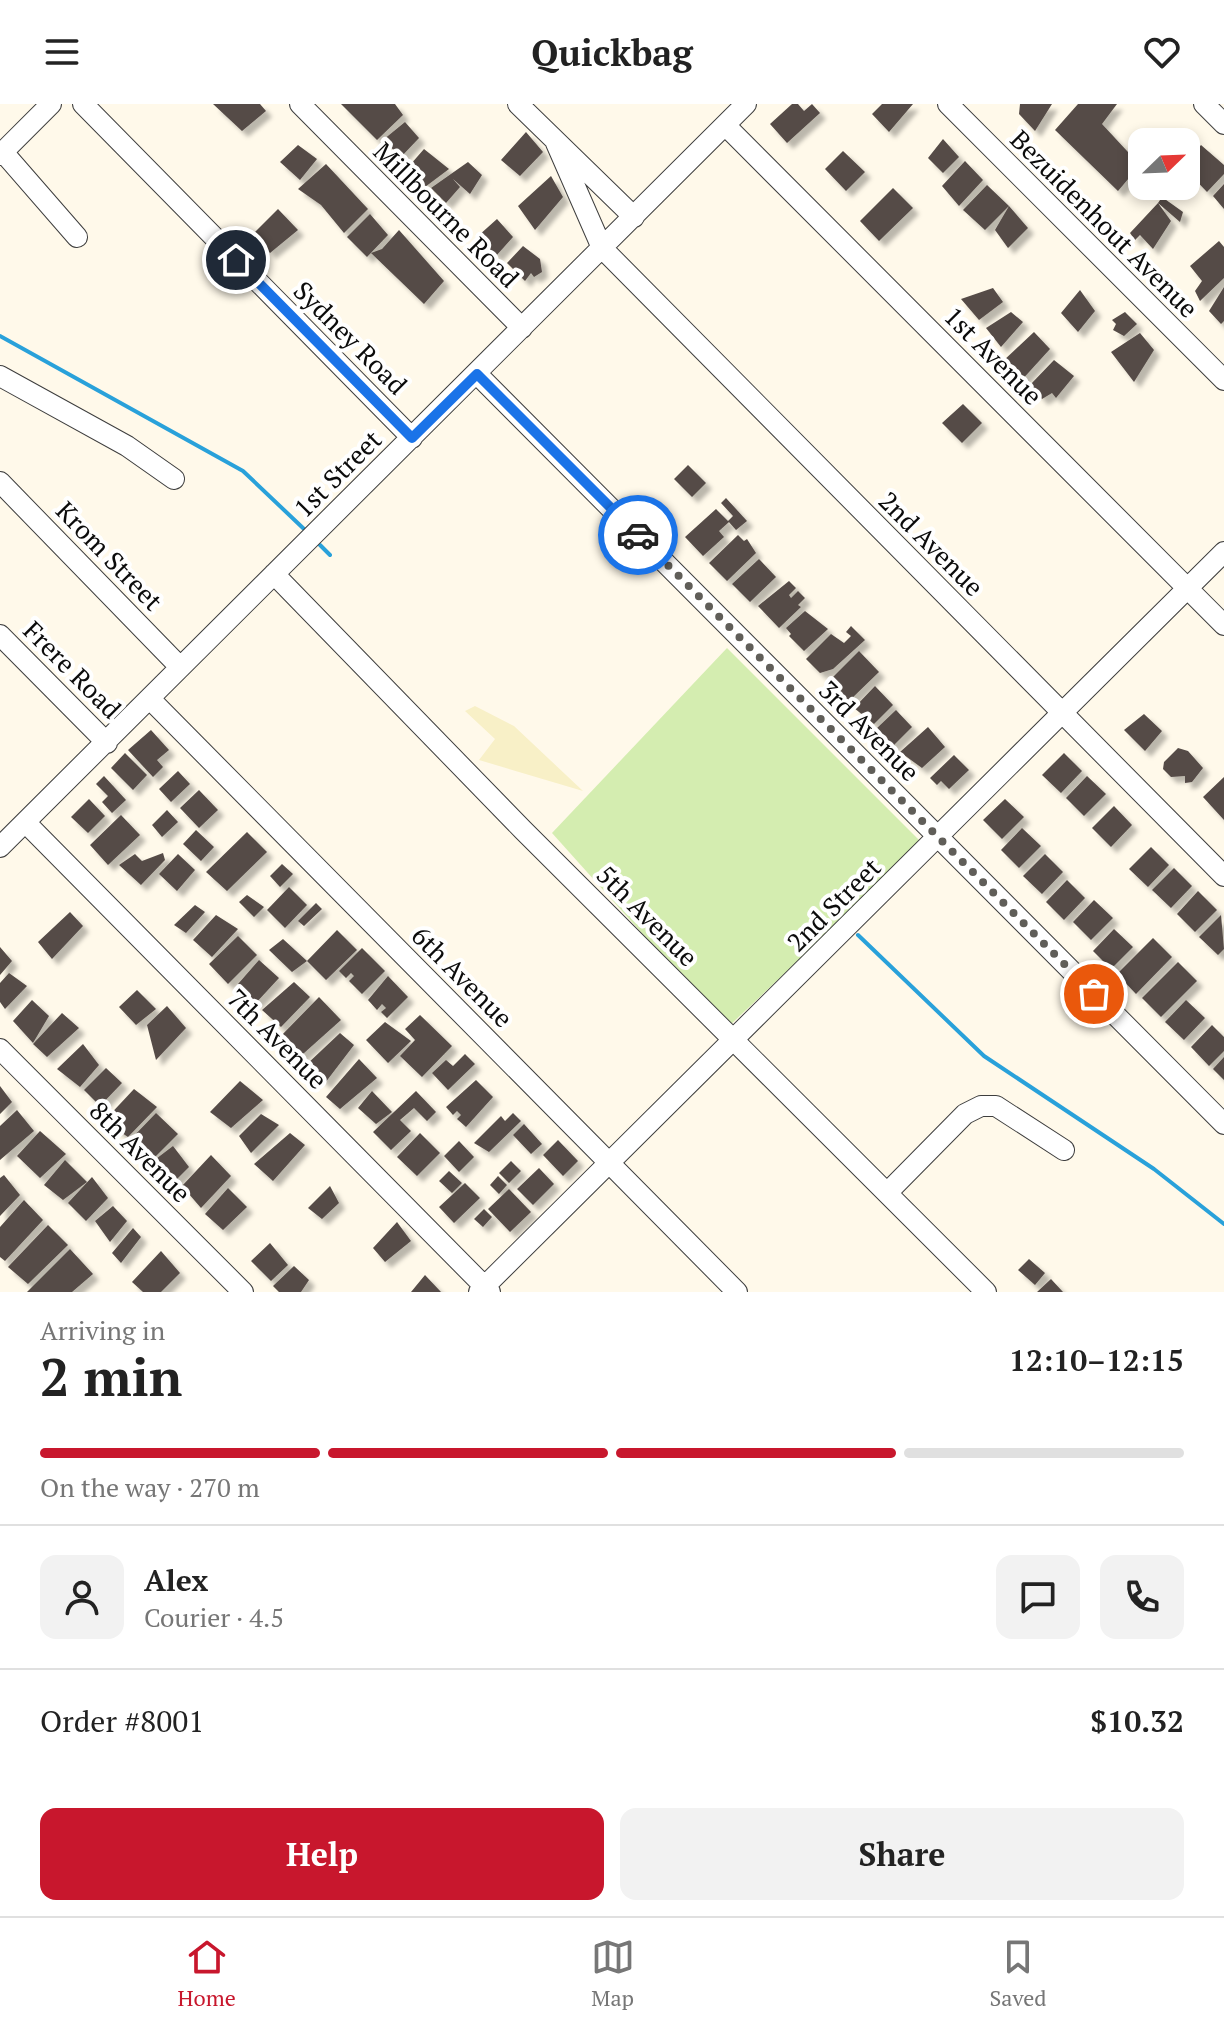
<!DOCTYPE html>
<meta charset="utf-8">
<style>
body{margin:0;font-family:"PT Serif",serif;background:#f2f2f2;color:#222;height:100vh;display:flex;flex-direction:column;font-size:30px;white-space:nowrap}
*{box-sizing:border-box;margin:0}
p{font-size:26px;color:#767676}
.icon{flex:none;width:44px;height:44px;fill:none;stroke:currentColor;stroke-width:2;stroke-linecap:round;stroke-linejoin:round}
.map{position:relative;height:1188px;overflow:hidden}
.side{display:flex;flex-direction:column;background:#fff;flex:1}
.side>*{flex:none}
.needle{width:52px;rotate:67deg}
.controls{position:absolute;left:1128px;top:24px;display:grid;gap:16px}
.controls a{display:grid;place-items:center;width:72px;height:72px;border-radius:16px;background:#fff;box-shadow:0 4px 12px #0003;font-size:40px}
.pin{position:absolute;display:grid;place-items:center;width:68px;height:68px;color:#fff;margin:-34px;border:4px solid #fff;border-radius:50%;box-shadow:0 2px 8px #0007}
.courier{position:absolute;display:grid;place-items:center;width:80px;height:80px;margin:-40px;border:6px solid #1a73e8;border-radius:50%;background:#fff;color:#222;box-shadow:0 2px 10px #0007}
.headline em{font-style:normal;font-weight:700}
.headline div{display:flex;flex-direction:column-reverse}
.headline{display:flex;align-items:center;justify-content:space-between;height:136px;padding:0 40px}
h1{font-size:52px;font-weight:700;line-height:60px}
.bar{display:grid;grid-template-columns:repeat(4,1fr);gap:12px 8px;align-content:center;height:96px;padding:0 40px}
.bar i{height:10px;border-radius:6px;background:#e0e0e0}
.bar .current{background:#c8172d}
.bar p{grid-column:span 4}
.line{display:flex;align-items:center;gap:20px;padding:0 40px;border-top:2px solid #e0e0e0}
.line div{flex:1}
.round{display:grid;place-items:center;flex:none;width:84px;height:84px;border-radius:16px;background:#f2f2f2}
.button{display:flex;gap:16px;margin-top:auto;padding:16px 40px}
.button a{flex:1;height:92px;border-radius:16px;background:#c8172d;color:#fff;font-size:32px;font-weight:700;line-height:92px;text-align:center}
.button a+a{background:#f2f2f2;color:#222}
header{display:flex;justify-content:space-between;align-items:center;height:104px;padding:0 40px;background:#fff;font-size:36px;font-weight:700}
.tab-bar{display:flex;justify-content:space-around;align-items:center;height:112px;border-top:2px solid #e0e0e0;background:#fff;font-size:22px;color:#767676}
.tab-bar a{display:grid;justify-items:center;gap:4px}
.tab-bar .current{color:#c8172d}
.map>svg:first-child{display:block}
.farmland{fill:#f8f0c7}
.green{fill:#d4edb0}
.lines{fill:none;stroke-linecap:round;stroke-linejoin:round}
.stream{stroke:#29a1da;stroke-width:4}
.building{fill:#554b47;filter:url(#shadow)}
.minor-casing{stroke:#3e3e3e;stroke-width:22}
.minor{stroke:#fff;stroke-width:20}
.done{stroke:#605e59;stroke-width:8;stroke-dasharray:0 14.4}
.route{stroke:#1a73e8;stroke-width:10}
.labels{text-anchor:middle;stroke-width:8;stroke-linejoin:round;paint-order:stroke}
.street-label{font-size:26px;fill:#0b0b0b;stroke:#fff}
</style>
<header><svg class="icon" aria-label="menu" viewBox="0 0 24 24"><path d="M4 6h16M4 12h16M4 18h16"/></svg>Quickbag<svg class="icon" aria-label="heart" viewBox="0 0 24 24"><path d="M12 20l-8-8c-3-5 5-10 8-4 3-6 11-1 8 4z"/></svg></header>
<div class="map">
<svg width="1224" height="1188" viewBox="0 0 1224 1188">
<defs>
<filter id="shadow"><feDropShadow dx="6" dy="6" stdDeviation="2" flood-color="#0004"/></filter>
</defs>
<rect width="100%" height="100%" fill="#fff9ea"/>
<path class="farmland" d="M475,602L514,622L583,687L479,656L495,635L465,607Z"/>
<path class="green" d="M727,544L922,739L727,924L552,729Z"/>
<g class="lines">
<path class="stream" d="M0,232L243,367L304,425
M320,441L330,451
M858,831L984,952L1154,1065L1224,1120"/>
</g>
<path class="building" d="M213,0H260L266,7L242,27Z
M341,0H395L403,11L377,36Z
M792,0H798L804,7L812,0L820,9L787,39L770,20Z
M882,0H913L889,28L872,10Z
M1020,0H1052L1035,27L1019,10Z
M1078,0H1117L1102,20L1140,61L1118,87L1055,26Z
M405,18L419,34L401,53L383,36Z
M526,28L543,48L520,72L501,56Z
M1164,29L1174,38H1162Z
M943,35L959,53L943,69L928,54Z
M298,41L317,55L300,76L280,58Z
M1201,41L1224,61V70L1207,88L1186,66V59Z
M424,45L449,65L425,83L410,61Z
M843,47L865,68L846,87L825,65Z
M965,57L983,76L959,102L942,82Z
M468,58L482,71L470,90L453,75L460,83L446,99L431,84Z
M326,60L368,105L344,129L321,101L298,85Z
M551,72L563,93L535,126L518,102Z
M1224,80V105L1213,92Z
M987,81L1009,102L985,126L963,106Z
M893,84L913,104L879,137L860,117Z
M1162,93L1183,108L1180,118L1158,99Z
M1158,99L1171,117L1153,145L1140,131L1135,136L1130,129Z
M1009,102L1028,124L1008,144L995,126Z
M278,105L298,126L270,149L255,128Z
M370,110L388,131L367,153L347,133Z
M497,115L513,133L496,152L478,132Z
M399,126L444,177L424,200L371,149L382,145Z
M1219,137L1224,143V174L1200,197L1195,187L1202,177L1190,162Z
M523,142L540,155L542,168L534,173L531,169L525,177L507,159Z
M1224,183V217L1221,220L1209,207Z
M993,184L1003,198L979,216L961,195Z
M1080,186L1095,207L1078,228L1061,209Z
M1011,208L1023,218L1001,243L986,224Z
M1125,208L1137,220L1124,232L1113,226L1116,220L1112,216Z
M1034,228L1050,245L1020,278L1002,258Z
M1140,229L1154,246L1134,278L1111,248Z
M1054,256L1074,272L1056,294L1052,289L1042,295L1030,281Z
M963,300L982,319L962,339L942,319Z
M688,361L706,379L692,393L674,375Z
M726,394L747,417L736,426L728,417L733,412L721,399Z
M716,405L729,418L719,427L724,433L703,452L685,433Z
M738,431L744,437L747,435L756,449L727,477L709,459Z
M759,455L776,473L750,498L732,480Z
M789,477L796,484L789,491L791,494L798,487L805,494L798,501L801,503L779,524L758,502Z
M805,507L828,525L804,547L789,532L791,530L786,524Z
M851,522L865,536L833,565L820,569L806,555L831,530L844,539L851,532L846,528Z
M859,547L879,568L848,598L828,578Z
M875,582L893,601L874,620L854,604Z
M896,606L912,623L893,642L878,633L881,630L876,625Z
M1144,610L1162,627L1145,647L1124,626Z
M928,623L945,643L922,664L900,648Z
M151,626L169,646L157,656L163,663L153,673L128,646Z
M1178,644L1188,647L1203,664L1192,678L1185,679V672L1171,673L1163,665L1164,658Z
M125,649L147,671L133,686L111,664Z
M1064,649L1082,667L1061,689L1042,671Z
M954,651L969,666L949,685L941,677L937,681L930,674Z
M178,667L190,680L171,698L159,685Z
M104,672L126,696L112,709L102,698L108,692L96,680Z
M1087,672L1106,690L1084,712L1066,694Z
M1224,673V716L1203,693Z
M199,686L218,706L199,724L180,704Z
M89,695L105,712L88,729L71,713Z
M1005,695L1024,713L1002,735L983,716Z
M1114,702L1132,721L1111,743L1092,724Z
M167,706L178,718L162,733L152,721Z
M121,711L140,731L108,761L90,741Z
M1022,724L1041,742L1019,764L1001,746Z
M196,726L214,743L201,757L183,740Z
M247,728L267,748L227,787L206,768Z
M1151,743L1169,761L1148,783L1129,765Z
M163,749L165,756L141,781L119,761L135,750L142,757Z
M178,750L195,766L177,787L159,770Z
M1045,750L1063,768L1042,790L1023,772Z
M282,760L293,770L280,783L270,772Z
M1174,764L1192,782L1171,804L1152,786Z
M1067,776L1085,794L1064,816L1046,798Z
M289,783L307,801L285,824L267,806Z
M1198,787L1217,806L1195,828L1177,810Z
M247,791L264,803L254,813L239,798Z
M1094,796L1113,814L1091,836L1073,818Z
M316,799L322,805L304,822L298,817Z
M195,801L205,808L186,829L174,821Z
M70,808L83,822L52,855L38,838Z
M216,811L238,825L212,853L193,836Z
M1221,811L1224,845L1218,851L1199,833Z
M1114,825L1133,843L1111,865L1093,847Z
M337,826L357,846L326,876L307,857L292,868L269,846L283,835L307,857Z
M238,832L257,851L228,880L209,860Z
M1153,834L1172,853L1136,890L1117,870Z
M0,843L12,857L0,871Z
M362,844L385,867L362,890L349,877L354,872L351,869L346,874L339,867Z
M259,856L279,874L255,900L238,880Z
M1178,858L1197,877L1161,913L1142,894Z
M9,869L27,882L5,905L0,898V879Z
M388,872L408,893L387,914L381,908L386,904L382,900L377,906L368,896Z
M294,878L310,893L281,923L262,906Z
M137,886L156,905L136,921L119,903Z
M319,893L341,916L294,958L278,935Z
M32,896L49,912L33,939L13,917Z
M1186,896L1205,914L1184,936L1165,918Z
M167,902L186,924L156,956L147,921Z
M62,909L79,924L47,953L33,940Z
M420,911L452,942L422,973L400,952L415,936L405,925Z
M385,918L411,937L388,959L366,936Z
M1212,921L1224,933V947L1209,962L1191,943Z
M340,929L354,941L325,979L306,961Z
M83,940L99,961L80,983L57,965Z
M465,950L475,960L448,986L432,969L446,956L453,962Z
M1224,953V976L1213,965Z
M359,955L377,974L340,1005L326,993Z
M106,964L122,979L100,1002L84,986Z
M476,976L493,993L466,1023L457,1015L461,1011L457,1007L453,1011L446,1003Z
M240,977L263,996L231,1024L210,1008Z
M0,982L12,998L0,1010Z
M134,985L157,1003L128,1033L104,1017Z
M372,987L392,1008L376,1020L358,1004Z
M416,987L436,1008L427,1017L414,1004L400,1016L411,1027L391,1046L373,1028Z
M17,1006L34,1027L0,1056V1022Z
M156,1009L178,1030L151,1057L130,1036Z
M513,1009L521,1017L489,1048L474,1039L501,1012L505,1017Z
M261,1010L279,1021L251,1049L239,1032Z
M524,1020L542,1040L531,1050L513,1031Z
M40,1027L66,1050L40,1074L17,1052Z
M290,1029L305,1041L273,1077L254,1060Z
M420,1029L440,1049L417,1072L397,1053Z
M558,1036L578,1057L563,1072L543,1051Z
M459,1037L474,1053L459,1068L444,1052Z
M173,1042L189,1063L170,1082L148,1061Z
M211,1051L231,1072L201,1104L182,1082Z
M65,1056L87,1078L63,1096L44,1081Z
M511,1057L521,1067L509,1079L499,1069Z
M539,1064L554,1080L533,1101L517,1085Z
M449,1067L462,1079L452,1089L439,1077Z
M4,1071L20,1091L0,1112V1074Z
M498,1072L507,1081L499,1090L490,1081Z
M92,1073L108,1094L86,1117L68,1099Z
M465,1079L480,1094L454,1119L439,1103Z
M330,1082L339,1099L322,1115L308,1104Z
M228,1084L247,1103L223,1126L205,1110Z
M509,1085L531,1108L510,1128L488,1105Z
M24,1096L43,1116L5,1157L0,1153V1123Z
M113,1102L127,1117L110,1138L95,1117Z
M484,1105L492,1113L483,1123L474,1115Z
M397,1118L411,1137L385,1158L373,1144Z
M48,1121L68,1141L28,1180L8,1163Z
M133,1124L141,1133L121,1159L112,1149Z
M270,1139L288,1161L271,1177L251,1157Z
M70,1145L93,1170L72,1188H27Z
M161,1147L180,1169L161,1188H143L132,1178Z
M1029,1155L1045,1169L1035,1181L1018,1166Z
M294,1162L309,1176L301,1188H279L273,1182Z
M425,1171L441,1188H411Z
M1051,1175L1063,1188H1037Z"/>
<g class="lines">
<defs>
<path id="minor" d="M83,0L412,334
M300,0L522,224
M518,0L634,113
M948,0L1224,276
M1204,0L1224,20
M725,21L1224,521
M556,39L602,144L1224,772
M3,48L77,133
M0,51L51,0
M477,270L1224,1020
M0,272L127,342L174,375
M0,378L180,563
M274,470L523,726L986,1188
M0,531L107,639
M150,595L737,1188
M26,719L490,1188
M0,743L746,0
M0,945L243,1188
M887,1089L965,1010L981,1002H996L1064,1046
M479,1188L1224,448"/>
</defs>
<use href="#minor" class="minor-casing"/>
<use href="#minor" class="minor"/>
</g>
<g class="lines">
<path class="done" d="M638,431L1094,890"/>
<path class="route" d="M236,156L412,334L477,270L638,431"/>
</g>
<g class="labels">
<g class="street-label">
<text transform="translate(446 111) rotate(45)" y="9">Millbourne Road</text>
<text transform="translate(1104 120) rotate(45)" y="9">Bezuidenhout Avenue</text>
<text transform="translate(350 234) rotate(45)" y="9">Sydney Road</text>
<text transform="translate(993 252) rotate(45)" y="9">1st Avenue</text>
<text transform="translate(338 370) rotate(-45)" y="9">1st Street</text>
<text transform="translate(931 440) rotate(45)" y="9">2nd Avenue</text>
<text transform="translate(109 452) rotate(46)" y="9">Krom Street</text>
<text transform="translate(72 566) rotate(45)" y="9">Frere Road</text>
<text transform="translate(869 627) rotate(45)" y="9">3rd Avenue</text>
<text transform="translate(834 801) rotate(-45)" y="9">2nd Street</text>
<text transform="translate(647 812) rotate(45)" y="9">5th Avenue</text>
<text transform="translate(462 873) rotate(45)" y="9">6th Avenue</text>
<text transform="translate(277 935) rotate(45)" y="9">7th Avenue</text>
<text transform="translate(140 1048) rotate(45)" y="9">8th Avenue</text>
</g>
</g>
</svg>
<div class="controls">
<a><svg class="needle" viewBox="-14 -14 28 28"><path d="M0-13l5 13h-10z" fill="#e53935"/><path d="M0 13l5-13h-10z" fill="#767676"/></svg></a>
</div>
<div class="pin" style="left:1094px;top:890px;background:#ea580c"><svg class="icon" aria-label="bag" viewBox="0 0 24 24"><path d="M5 8h14l-1 12H6zM9 8a3 3 0 0 1 6 0"/></svg></div>
<div class="pin" style="left:236px;top:156px;background:#1f2937"><svg class="icon" aria-label="home" viewBox="0 0 24 24"><path d="M3 11l9-7 9 7M6 9v11h12V9"/></svg></div>
<div class="courier" style="left:638px;top:431px"><svg class="icon" aria-label="car" viewBox="0 0 24 24"><path d="M5 17H2v-5l4-1 3-4h7l3 4 3 1v5h-3M9 17h6M6 11h13"/><circle cx="7" cy="17" r="2"/><circle cx="17" cy="17" r="2"/></svg></div>
</div>
<section class="side">
<div class="headline"><div><h1>2 min</h1><p>Arriving in</p></div><em>12:10–12:15</em></div>
<div class="bar"><i class="current"></i><i class="current"></i><i class="current"></i><i></i><p>On the way · 270 m</p></div>
<div class="line" style="height:144px"><a class="round"><svg class="icon" aria-label="person" viewBox="0 0 24 24"><circle cx="12" cy="8" r="4"/><path d="M4 21q1-7 8-7t8 7"/></svg></a><div><b>Alex</b><p>Courier · 4.5</p></div><a class="round"><svg class="icon" aria-label="chat" viewBox="0 0 24 24"><path d="M4 5h16v11H9l-5 4z"/></svg></a><a class="round"><svg class="icon" aria-label="phone" viewBox="0 0 24 24"><path d="M5 4h4l2 5-3 2q2 4 5 5l2-3 5 2v4C11 20 4 13 5 4z"/></svg></a></div>
<div class="line" style="height:104px"><div>Order #8001</div><b>$10.32</b></div>
<div class="button"><a>Help</a><a>Share</a></div>
</section>
<nav class="tab-bar">
<a class="current"><svg class="icon" aria-label="home" viewBox="0 0 24 24"><path d="M3 11l9-7 9 7M6 9v11h12V9"/></svg>Home</a>
<a><svg class="icon" aria-label="map" viewBox="0 0 24 24"><path d="M3 6l6-2 6 2 6-2v14l-6 2-6-2-6 2zM9 4v14M15 6v14"/></svg>Map</a>
<a><svg class="icon" aria-label="saved" viewBox="0 0 24 24"><path d="M7 4h10v16l-5-4-5 4z"/></svg>Saved</a>
</nav>
